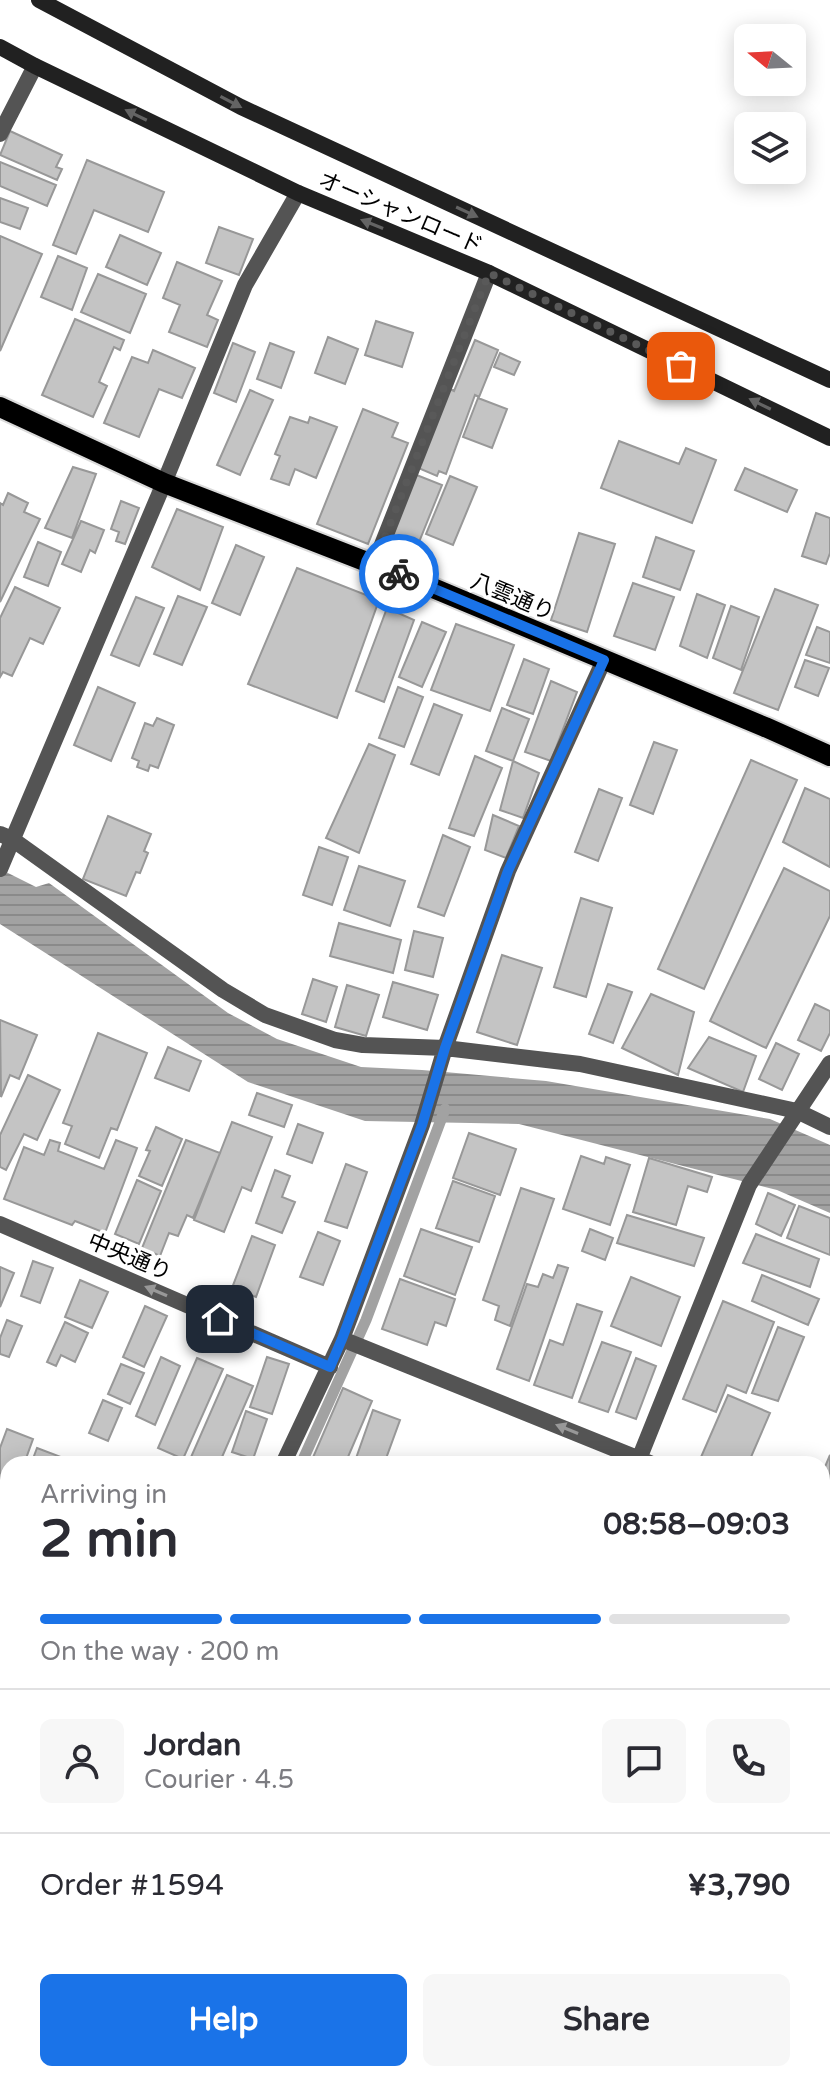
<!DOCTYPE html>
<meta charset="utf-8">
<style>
body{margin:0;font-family:"Varela Round","Noto Sans JP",sans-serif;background:#f7f7f7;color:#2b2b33;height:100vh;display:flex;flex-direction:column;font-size:30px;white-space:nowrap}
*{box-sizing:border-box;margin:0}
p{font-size:26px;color:#7c7c81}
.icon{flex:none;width:44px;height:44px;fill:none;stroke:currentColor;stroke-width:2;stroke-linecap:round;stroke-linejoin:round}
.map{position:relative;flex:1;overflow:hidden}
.panel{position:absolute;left:0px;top:1456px;width:830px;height:626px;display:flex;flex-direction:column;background:#fff;border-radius:24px 24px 0 0;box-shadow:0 4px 20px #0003}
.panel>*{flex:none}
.needle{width:52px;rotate:288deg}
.buttons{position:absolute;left:734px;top:24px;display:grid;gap:16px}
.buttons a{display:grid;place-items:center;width:72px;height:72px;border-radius:12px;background:#fff;box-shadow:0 4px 20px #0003;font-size:40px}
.pin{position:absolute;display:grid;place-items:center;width:68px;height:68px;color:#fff;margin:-34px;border-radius:16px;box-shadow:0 4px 12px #0006}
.courier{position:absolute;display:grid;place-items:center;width:80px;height:80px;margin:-40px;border:6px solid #1a73e8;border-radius:50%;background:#fff;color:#222;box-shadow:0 2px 10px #0007}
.summary em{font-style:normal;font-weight:800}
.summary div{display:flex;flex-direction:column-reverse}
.summary{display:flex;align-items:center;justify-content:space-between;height:136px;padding:0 40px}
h1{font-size:52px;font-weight:800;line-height:60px}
.bar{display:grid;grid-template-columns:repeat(4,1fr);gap:12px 8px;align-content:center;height:96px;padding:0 40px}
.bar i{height:10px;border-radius:6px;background:#e1e1e2}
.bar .selected{background:#1a73e8}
.bar p{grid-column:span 4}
.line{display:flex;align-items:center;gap:20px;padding:0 40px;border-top:2px solid #e1e1e2}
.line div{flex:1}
.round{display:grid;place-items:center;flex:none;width:84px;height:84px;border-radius:12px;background:#f7f7f7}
.primary-button{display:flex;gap:16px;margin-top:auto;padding:16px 40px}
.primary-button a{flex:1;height:92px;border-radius:12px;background:#1a73e8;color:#fff;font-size:32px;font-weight:800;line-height:92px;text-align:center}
.primary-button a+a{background:#f7f7f7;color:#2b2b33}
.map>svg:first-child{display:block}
.water{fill:url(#water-rules)}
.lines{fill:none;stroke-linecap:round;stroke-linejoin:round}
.stream{stroke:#a2a2a2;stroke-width:11}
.building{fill:#c4c4c4;stroke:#989898;stroke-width:2}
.primary-casing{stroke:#dbdbdb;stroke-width:24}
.street{stroke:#545454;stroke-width:16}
.secondary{stroke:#212121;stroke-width:16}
.primary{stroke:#000;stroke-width:20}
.oneway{fill:#646464}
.oneway2{fill:#989898}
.done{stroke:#595959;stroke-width:8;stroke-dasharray:0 14.4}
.route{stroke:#1a73e8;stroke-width:10}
.labels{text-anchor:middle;stroke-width:7;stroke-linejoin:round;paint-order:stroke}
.street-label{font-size:22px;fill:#000;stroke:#fff}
</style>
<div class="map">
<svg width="830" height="2081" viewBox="0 0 830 2081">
<defs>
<pattern id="water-rules" width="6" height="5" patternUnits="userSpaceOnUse" patternTransform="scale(2)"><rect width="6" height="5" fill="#a2a2a2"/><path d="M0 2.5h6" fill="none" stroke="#8a8a8a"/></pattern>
</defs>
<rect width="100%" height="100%" fill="#fff"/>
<path class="water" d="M0,869L36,887L49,883L228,1013L277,1039L361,1067L422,1070L546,1081L770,1119L830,1145V1213L777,1190L519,1124L365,1121L248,1082L0,924Z"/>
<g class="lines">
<path class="stream" d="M301,1464L366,1320L445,1109
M48,2081L51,2074"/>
</g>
<path class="building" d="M10,131L62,155L56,167L62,169L57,180L0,155Z
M87,160L164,192L148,232L94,210L76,254L53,245Z
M0,162L56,185L47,206L0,186Z
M0,198L28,208L20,229L0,222Z
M219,227L253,239L239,275L206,263Z
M120,235L161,253L147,285L106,267Z
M0,236L42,254L0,351Z
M58,256L87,268L72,310L41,297Z
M177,262L222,281L207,315L218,320L207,347L169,332L180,305L163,298Z
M98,274L146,294L130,333L81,312Z
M75,319L124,340L120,350L114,347L99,382L107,386L93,417L42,395Z
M376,321L413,333L402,367L365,355Z
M328,337L358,349L345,384L315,373Z
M475,340L498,350L479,397L475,395L446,474L439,471L437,476L416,467L448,388L454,391Z
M233,343L255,352L236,402L214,393Z
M270,343L294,352L281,388L257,379Z
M153,350L195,368L182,398L159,389L139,437L104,423L132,357L148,363Z
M500,353L520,362L514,375L494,367Z
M250,390L273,400L240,475L217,465Z
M478,398L507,409L492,448L463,437Z
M363,409L398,423L392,437L408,443L368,544L317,524Z
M290,417L308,423L310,417L337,427L316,478L295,469L289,485L271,479L280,456L275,454Z
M619,441L679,464L686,448L716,460L692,523L601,488Z
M73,467L96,474L72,538L45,528Z
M745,468L797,490L787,512L735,490Z
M414,474L442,485L413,557L385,546Z
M450,476L477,487L453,545L426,534Z
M8,493L28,503L24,512L40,519L0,602V503L3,505Z
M121,501L139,508L125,544L116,541L119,532L111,529Z
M177,509L223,527L200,590L152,567Z
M816,513L830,518V553L826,564L802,556Z
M81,521L104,530L95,553L90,550L81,572L62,564Z
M579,533L615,544L587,632L551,620Z
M656,537L694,551L680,590L643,577Z
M38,542L61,552L48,586L24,577Z
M236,545L264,557L240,615L212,603Z
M297,568L379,600L337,718L248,684Z
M633,583L674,597L655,650L614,636Z
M15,587L60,608L43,644L30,638L12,676L3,672L0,677V618Z
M775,589L818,605L778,710L734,693Z
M697,594L725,605L707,658L680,646Z
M178,596L207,607L182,665L154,654Z
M136,597L164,608L139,666L111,655Z
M731,606L759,617L741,670L713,658Z
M387,608L414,620L384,702L356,691Z
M422,622L446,632L422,687L399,677Z
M456,624L514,645L490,711L431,690Z
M817,627L830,632V663L806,655Z
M524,659L549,669L533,714L507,705Z
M805,660L829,668L818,696L795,687Z
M551,681L577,692L551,761L525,752Z
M98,687L135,703L111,761L74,745Z
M398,687L423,697L404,747L379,738Z
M434,704L462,715L439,775L411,764Z
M502,708L529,719L513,761L486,751Z
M157,718L174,725L158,768L150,765L148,771L137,767L139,761L132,758L145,723L153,726Z
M654,742L677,750L653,814L630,805Z
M369,744L395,755L359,853L326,838Z
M475,756L502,768L474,836L449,828Z
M751,760L797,780L704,989L658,969Z
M513,761L539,773L523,818L500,810Z
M805,788L830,799V867L783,842Z
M599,789L622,798L598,861L575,852Z
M493,815L519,826L506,858L485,850Z
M108,816L151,834L144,851L148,853L140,873L136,872L126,896L83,879Z
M443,835L470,847L444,916L418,907Z
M319,847L348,857L332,905L303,895Z
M359,866L405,881L390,926L344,910Z
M784,868L830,891V916L766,1048L710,1021Z
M581,898L612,908L586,997L554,987Z
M339,923L401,940L393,973L330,956Z
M414,931L443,938L433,977L405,970Z
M502,955L542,968L517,1045L477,1032Z
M313,979L337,987L326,1022L302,1014Z
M393,982L438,995L427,1030L383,1017Z
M608,984L632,992L613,1043L589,1034Z
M347,985L379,995L366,1036L335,1027Z
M651,994L694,1012L678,1075L622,1048Z
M815,1004L830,1011V1033L821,1051L798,1040Z
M0,1020L37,1035L19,1079L10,1075L1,1097Z
M98,1033L147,1053L117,1130L111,1128L99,1158L65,1144L72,1126L63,1123Z
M709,1037L756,1056L743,1092L688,1068Z
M776,1043L799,1054L782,1090L759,1079Z
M168,1047L201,1061L189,1091L155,1078Z
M28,1075L60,1090L37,1140L24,1134L6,1170L0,1167V1135Z
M257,1093L292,1105L284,1127L249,1115Z
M232,1122L272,1137L251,1191L242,1187L224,1232L194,1220Z
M298,1124L323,1133L312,1163L287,1154Z
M156,1127L182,1139L162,1186L139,1176L150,1151L146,1150Z
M469,1133L516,1149L500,1195L453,1178Z
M50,1140L60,1143L58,1151L104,1169L116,1140L137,1148L105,1233L75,1221L72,1225L4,1199L24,1147L44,1155Z
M186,1140L220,1153L193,1218L187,1215L178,1236L169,1233L160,1256L142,1248Z
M581,1156L604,1164L606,1157L630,1165L610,1225L563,1209Z
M649,1158L712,1177L707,1192L688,1186L676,1225L633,1212Z
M346,1164L367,1172L347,1228L325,1221Z
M275,1170L290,1176L282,1197L295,1202L282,1233L256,1223Z
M137,1180L161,1191L139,1244L115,1234Z
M453,1181L495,1196L479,1242L436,1228Z
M521,1188L554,1199L510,1326L495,1320L499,1306L483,1300Z
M768,1193L795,1205L781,1236L756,1224Z
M799,1206L830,1218V1255L787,1238Z
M627,1215L704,1238L694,1266L617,1243Z
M421,1229L472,1247L455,1295L404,1276Z
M590,1229L613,1238L605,1260L582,1251Z
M318,1232L340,1241L323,1285L300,1277Z
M756,1234L819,1259L810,1287L743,1263Z
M252,1236L275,1245L256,1297L232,1288Z
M33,1261L53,1268L40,1303L21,1296Z
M558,1265L568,1268L529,1381L497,1369L527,1284L538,1287L543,1274L553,1278Z
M0,1267L14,1273L0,1307Z
M762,1275L819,1299L808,1325L752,1301Z
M631,1277L680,1297L661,1346L611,1326Z
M400,1279L455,1299L446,1326L435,1322L427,1345L382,1329Z
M80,1280L108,1292L92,1328L65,1317Z
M723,1301L774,1322L746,1393L727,1385L716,1412L683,1399Z
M577,1304L602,1312L572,1398L534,1385L550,1340L563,1345Z
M145,1306L167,1316L144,1367L123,1357Z
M7,1320L22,1326L9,1357L0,1354V1338Z
M65,1322L88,1333L75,1362L61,1355L56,1366L47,1362Z
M778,1327L804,1337L778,1401L752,1393Z
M602,1342L631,1352L608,1412L579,1402Z
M161,1357L180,1366L155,1425L136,1416Z
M267,1357L289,1364L272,1414L250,1407Z
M197,1358L223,1369L183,1459L158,1448Z
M636,1358L656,1366L636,1419L616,1412Z
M121,1364L144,1373L130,1404L108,1394Z
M227,1375L253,1386L219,1464H188Z
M343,1388L372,1401L345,1464H315L311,1462Z
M728,1395L770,1413L748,1464H698Z
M103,1400L122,1408L108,1441L89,1433Z
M373,1410L400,1420L384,1464H354Z
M246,1411L267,1419L253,1459L232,1452Z
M7,1429L33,1439L24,1464H8V1506L3,1520L0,1519V1448Z
M37,1448L61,1457L59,1464H31Z
M830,1455V1526L822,1523V1474Z
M822,1594L830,1598V1629L822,1646Z
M8,1597V1673L6,1676L0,1673V1613Z
M830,1672V1713L822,1722V1682Z
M0,1705L8,1709V1746L6,1752L0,1749Z
M827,1784L830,1785V1846L822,1842V1793Z
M822,1849L830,1854V1879L822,1874Z
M8,1879V1973L0,1969V1896Z
M830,1904V1955L822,1951V1918Z
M0,1979L8,1984V2009L0,2005Z
M0,2015L8,2020V2030L0,2045Z
M58,2074H83L80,2081H54Z
M91,2074H124L138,2081H87Z
M225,2074H257L254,2081H221Z
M263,2074H298L294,2081H259Z
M305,2074H344L340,2081H301Z
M368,2074H385L399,2081H364Z
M505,2074H541L537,2081H501Z
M582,2074H613L610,2081H578Z
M620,2074H650L647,2081H631Z
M718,2074H735L747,2081H714Z
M756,2074H814L810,2081H771Z"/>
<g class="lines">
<defs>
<path id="primary" d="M0,407L164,483L421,583L765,727L830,756"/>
</defs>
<use href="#primary" class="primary-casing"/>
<path class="street" d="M0,134L35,66
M374,565L489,273
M0,834L12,839L223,990L265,1015L335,1040L363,1045L445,1048L580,1064L797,1111L830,1127
M0,869L164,483L245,285L298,193
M0,1224L330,1367
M342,1339L652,1464
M283,1464L342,1339L422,1125L445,1048L508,871L604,660
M637,1464L749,1185L830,1063
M822,1544L830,1548
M0,1568L8,1572
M822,1771L830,1755
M0,1850L5,1840
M822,1995L830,1999
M430,2074L443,2081
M26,2081L28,2074
M347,2081L350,2074
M675,2081L678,2074"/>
<path class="secondary" d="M39,0L241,107L830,380
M0,47L35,66L298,193L489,273L830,438"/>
<use href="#primary" class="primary"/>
</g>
<defs><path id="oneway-solid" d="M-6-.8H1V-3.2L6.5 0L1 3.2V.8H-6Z" transform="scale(2)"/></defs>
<g class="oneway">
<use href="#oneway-solid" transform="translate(231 102) rotate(28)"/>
<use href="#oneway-solid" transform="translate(136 115) rotate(-154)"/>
<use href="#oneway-solid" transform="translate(467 212) rotate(25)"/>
<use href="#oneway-solid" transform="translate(372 224) rotate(-158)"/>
<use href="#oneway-solid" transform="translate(760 404) rotate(-154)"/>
</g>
<g class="oneway2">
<use href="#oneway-solid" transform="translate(156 1291) rotate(-157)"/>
<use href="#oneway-solid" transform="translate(567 1429) rotate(-158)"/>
</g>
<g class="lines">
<path class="done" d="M399,574L374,565L489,273L681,366"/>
<path class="route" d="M220,1319L330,1367L342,1339L422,1125L445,1048L508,871L604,660L399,574"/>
</g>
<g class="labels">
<g class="street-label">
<text transform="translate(401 212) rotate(23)" y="8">オーシャンロード</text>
<text transform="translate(513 596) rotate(23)" y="8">八雲通り</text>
<text transform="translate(130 1256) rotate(23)" y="8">中央通り</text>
</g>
</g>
</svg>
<div class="buttons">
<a><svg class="needle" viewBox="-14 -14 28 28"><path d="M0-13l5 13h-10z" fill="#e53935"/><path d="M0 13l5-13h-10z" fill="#7c7c81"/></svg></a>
<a><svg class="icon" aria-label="layers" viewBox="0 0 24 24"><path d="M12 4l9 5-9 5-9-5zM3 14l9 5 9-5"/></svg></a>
</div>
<div class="pin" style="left:681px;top:366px;background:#ea580c"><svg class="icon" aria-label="bag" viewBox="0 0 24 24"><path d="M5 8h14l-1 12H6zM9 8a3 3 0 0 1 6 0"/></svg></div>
<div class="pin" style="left:220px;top:1319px;background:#1f2937"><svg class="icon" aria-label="home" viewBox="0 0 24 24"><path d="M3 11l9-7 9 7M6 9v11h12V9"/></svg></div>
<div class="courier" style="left:399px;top:574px"><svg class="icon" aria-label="bike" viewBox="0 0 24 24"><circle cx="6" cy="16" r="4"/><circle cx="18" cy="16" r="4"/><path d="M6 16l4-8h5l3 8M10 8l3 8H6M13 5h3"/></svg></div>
<section class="panel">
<div class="summary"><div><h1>2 min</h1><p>Arriving in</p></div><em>08:58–09:03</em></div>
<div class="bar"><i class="selected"></i><i class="selected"></i><i class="selected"></i><i></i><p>On the way · 200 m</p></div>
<div class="line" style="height:144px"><a class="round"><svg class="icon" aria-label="person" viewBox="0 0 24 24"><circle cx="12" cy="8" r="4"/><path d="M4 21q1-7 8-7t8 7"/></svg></a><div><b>Jordan</b><p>Courier · 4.5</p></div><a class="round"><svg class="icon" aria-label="chat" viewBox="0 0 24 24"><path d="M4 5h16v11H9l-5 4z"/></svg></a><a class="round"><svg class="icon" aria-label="phone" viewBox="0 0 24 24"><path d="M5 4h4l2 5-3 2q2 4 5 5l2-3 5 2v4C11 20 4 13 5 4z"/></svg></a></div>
<div class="line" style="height:104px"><div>Order #1594</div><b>¥3,790</b></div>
<div class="primary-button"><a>Help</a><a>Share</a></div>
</section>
</div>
